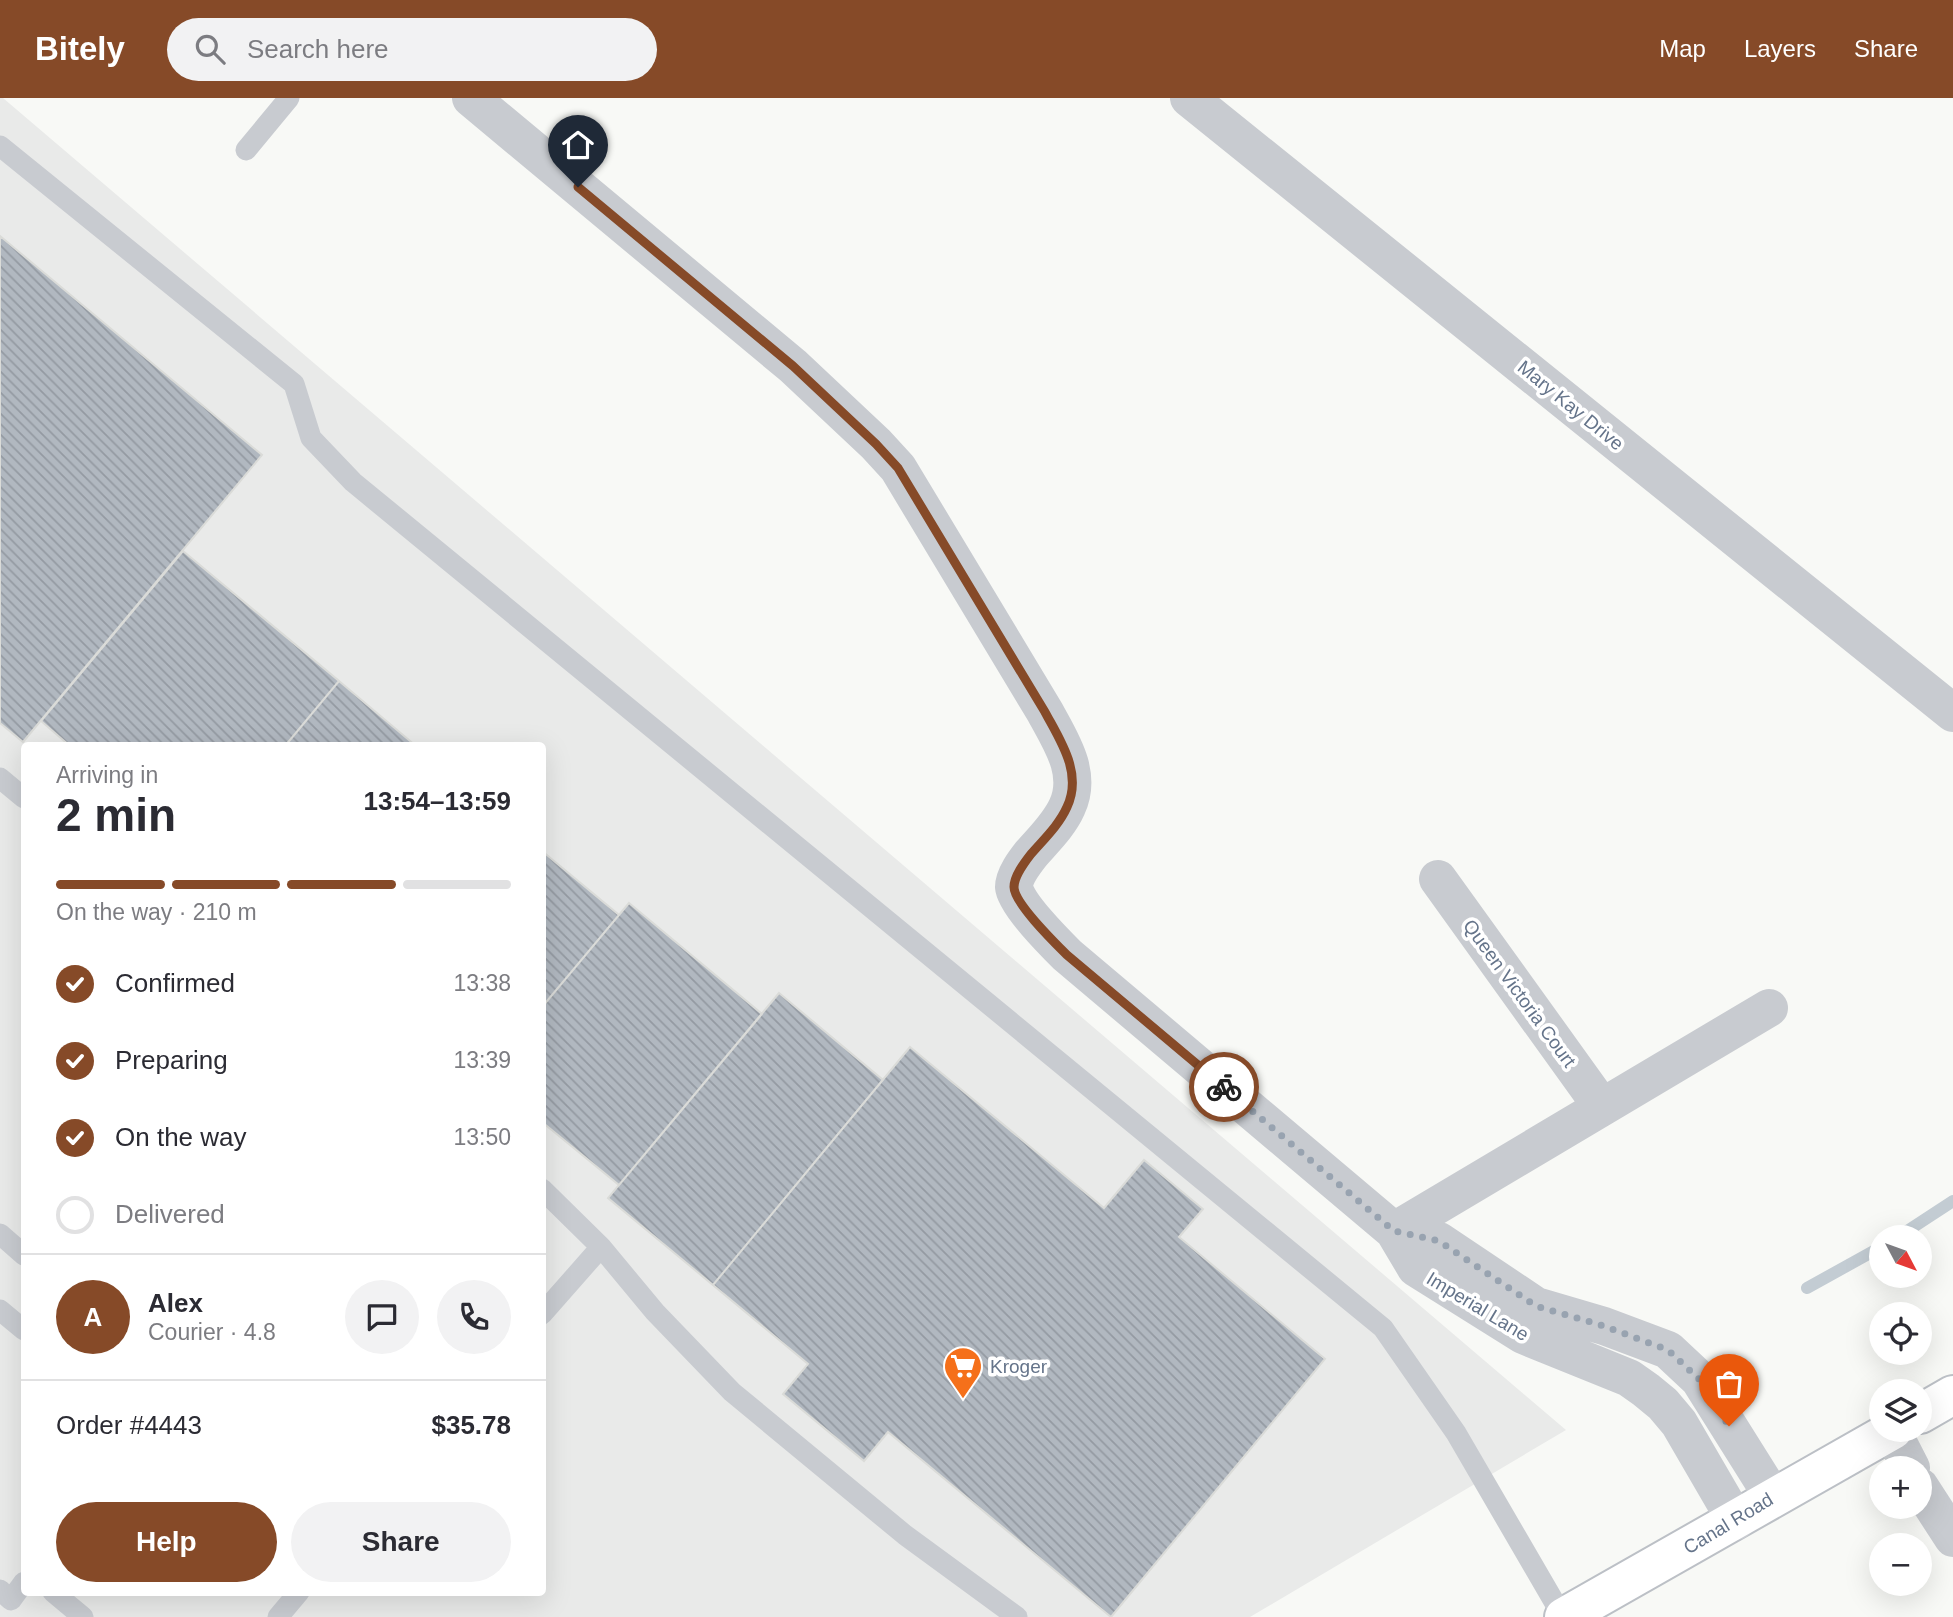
<!DOCTYPE html>
<meta charset="utf-8">
<style>
body{margin:0;font-family:Arial,sans-serif;background:#f2f2f3;color:#2b2b33;height:100vh;display:flex;flex-direction:column;font-size:26px;white-space:nowrap}
*{box-sizing:border-box;margin:0}
p{font-size:23px;color:#7c7c81}
.icon{flex:none;width:38px;height:38px;fill:none;stroke:currentColor;stroke-width:2;stroke-linecap:round;stroke-linejoin:round}
.map{position:relative;flex:1;overflow:hidden}
.sheet{position:absolute;left:21px;top:644px;width:525px;height:854px;display:flex;flex-direction:column;background:#fff;border-radius:7px;box-shadow:0 7px 28px #0002}
.sheet>*{flex:none}
.needle{width:46px;rotate:131deg}
.controls{position:absolute;left:1869px;top:1127px;display:grid;gap:14px}
.controls a{display:grid;place-items:center;width:63px;height:63px;border-radius:50%;background:#fff;box-shadow:0 7px 28px #0002;font-size:35px}
.pin{position:absolute;display:grid;place-items:center;width:60px;height:60px;color:#fff;margin:-72px -30px;border-radius:50% 50% 50% 0;rotate:-45deg;box-shadow:0 0 7px #0007}
.pin .icon{rotate:45deg}
.courier{position:absolute;display:grid;place-items:center;width:70px;height:70px;margin:-35px;border:5px solid #864a28;border-radius:50%;background:#fff;color:#222;box-shadow:0 2px 9px #0007}
.headline em{font-style:normal;font-weight:700}
.headline div{display:flex;flex-direction:column-reverse}
.headline{display:flex;align-items:center;justify-content:space-between;height:119px;padding:0 35px}
h1{font-size:46px;font-weight:700;line-height:52px}
.bar{display:grid;grid-template-columns:repeat(4,1fr);gap:10px 7px;align-content:center;height:84px;padding:0 35px}
.bar i{height:9px;border-radius:5px;background:#e1e1e2}
.bar .active{background:#864a28}
.bar p{grid-column:span 4}
.line{display:flex;align-items:center;gap:18px;padding:0 35px;border-top:2px solid #e1e1e2}
.line div{flex:1}
.round{display:grid;place-items:center;flex:none;width:74px;height:74px;border-radius:37px;background:#f2f2f3}
ol{padding:0 35px;list-style:none}
li{display:flex;align-items:center;gap:21px;height:77px}
li p{margin-inline-start:auto}
li .icon{padding:7px;border-radius:50%;background:#864a28;color:#fff;stroke-width:4}
li:last-child{color:#7c7c81}
li i{width:38px;height:38px;border:4px solid #e1e1e2;border-radius:50%}
.primary-button{display:flex;gap:14px;margin-top:auto;padding:14px 35px}
.primary-button a{flex:1;height:80px;border-radius:42px;background:#864a28;color:#fff;font-size:28px;font-weight:700;line-height:80px;text-align:center}
.primary-button a+a{background:#f2f2f3;color:#2b2b33}
header{display:flex;align-items:center;gap:42px;box-sizing:border-box;height:98px;padding:0 35px;background:#864a28;color:#fff}
header strong{font-size:33px}
nav{display:flex;gap:38px;margin-inline-start:auto;font-size:24px}
.search{width:490px;height:63px;background:#f2f2f3;display:flex;align-items:center;gap:18px;box-sizing:border-box;padding:0 24px;border-radius:38px;color:#7c7c81;font-size:26px}
.map>svg:first-child{display:block}
.built{fill:#e9eae9;fill-rule:evenodd}
.lines{fill:none;stroke-linecap:round;stroke-linejoin:round}
.stream{stroke:#c3ccd3;stroke-width:12}
.building{fill:url(#building-back-hatch);stroke:#dadbd8;stroke-width:2}
.secondary-casing{stroke:#bcc0c6;stroke-width:42}
.lane{stroke:#c8cbd0;stroke-width:21}
.street{stroke:#c8cbd0;stroke-width:38}
.secondary{stroke:#fff;stroke-width:38}
.done{stroke:#98a3b0;stroke-width:7;stroke-dasharray:0 12.6}
.route{stroke:#864a28;stroke-width:9}
.labels{text-anchor:middle;stroke-width:7;stroke-linejoin:round;paint-order:stroke}
.street-label{font-size:19px;fill:#65748a;stroke:#fff}
.poi-label{font-size:19px;fill:#65748a;stroke:#fff;text-anchor:start}
</style>
<header>
<strong>Bitely</strong>
<div class="search"><svg class="icon" aria-label="search" viewBox="0 0 24 24"><circle cx="10" cy="10" r="6"/><path d="M15 15l6 6"/></svg>Search here</div>
<nav><a>Map</a><a>Layers</a><a>Share</a></nav>
</header>
<div class="map">
<svg width="1953" height="1519" viewBox="0 0 1953 1519">
<defs>
<pattern id="building-back-hatch" width="6" height="6" patternUnits="userSpaceOnUse" patternTransform="scale(1.75)"><rect width="6" height="6" fill="#b1b8c0"/><path d="M-1 5l2 2M0 0l6 6M5-1l2 2" fill="none" stroke="#949aa2"/></pattern>
</defs>
<rect width="100%" height="100%" fill="#f8f9f6"/>
<path class="built" d="M0,0H3L1566,1332L1250,1519H0ZM24,648H542V1494H24Z"/>
<g class="lines">
<path class="stream" d="M1898,1139L1953,1103
M1807,1190L1881,1149"/>
</g>
<path class="building" d="M0,138L262,357L23,644L0,625Z
M183,453L339,583L285,648H70L41,623Z
M339,583L416,648H285Z
M542,753L619,817L542,909Z
M629,805L762,916L619,1087L542,1024V909Z
M779,895L883,982L713,1187L608,1100Z
M910,949L1104,1110L1144,1062L1203,1111L1179,1139L1325,1261L1111,1519L888,1334L864,1363L783,1296L808,1266L713,1187Z"/>
<g class="lines">
<defs>
<path id="secondary" d="M1920,1316L1953,1297
M1564,1519C1674,1457 1783,1394 1893,1332"/>
</defs>
<use href="#secondary" class="secondary-casing"/>
<path class="lane" d="M0,48L294,286L311,340L353,384L1383,1230L1456,1335L1563,1519
M246,52L289,0
M0,680L24,700
M542,1091L601,1149L655,1214L732,1294L905,1437L1017,1519
M0,1136L24,1157
M0,1212L24,1232
M542,1216L601,1149
M0,1492L11,1502L24,1484
M53,1494L83,1519
M278,1519L299,1494"/>
<path class="street" d="M471,0L793,268L876,346L898,370L1045,614C1060,642 1083,675 1067,709C1059,727 1044,741 1031,756C1024,765 1014,778 1014,789C1015,805 1055,845 1067,857L1394,1133L1769,910
M1189,0L1953,615
M1438,781L1602,1009
M1892,1333L1911,1370
M1920,1389L1953,1440
M1736,1423L1679,1325L1663,1306L1646,1292L1629,1280L1523,1237L1416,1170L1394,1133L1439,1143L1536,1208L1604,1228L1668,1252L1699,1281L1773,1399"/>
<use href="#secondary" class="secondary"/>
</g>
<g class="lines">
<path class="done" d="M1224,989L1394,1133L1439,1143L1536,1208L1604,1228L1668,1252L1699,1281L1729,1328"/>
<path class="route" d="M578,89L793,268L876,346L898,370L1045,614C1060,642 1083,675 1067,709C1059,727 1044,741 1031,756C1024,765 1014,778 1014,789C1014,805 1055,845 1067,857L1224,989"/>
</g>
<defs>
<symbol id="supermarket-pin" viewBox="-11 -11 22 30"><path d="M0 17L-7.5 6A9.5 9.5 0 1 1 7.5 6Z" fill="#f5701a" stroke="#fff"/><path d="M-6-5.5h2.5l.6 2H6L4.5 2H-2.5L-4.4-4H-6ZM-1.5 3.2a1.3 1.3 0 1 0 .1 0ZM3 3.2a1.3 1.3 0 1 0 .1 0Z" fill="#fff"/></symbol>
</defs>
<g fill-rule="evenodd">
<use href="#supermarket-pin" x="941" y="1246" width="44" height="60"/>
</g>
<g class="labels">
<g class="street-label">
<text transform="translate(1571 307) rotate(39)" y="7">Mary Kay Drive</text>
<text transform="translate(1520 895) rotate(54)" y="7">Queen Victoria Court</text>
<text transform="translate(1478 1208) rotate(31)" y="7">Imperial Lane</text>
<text transform="translate(1728 1425) rotate(-31)" y="7">Canal Road</text>
</g>
<g class="poi-label">
<text x="990" y="1275">Kroger</text>
</g>
</g>
</svg>
<div class="controls">
<a><svg class="needle" viewBox="-14 -14 28 28"><path d="M0-13l5 13h-10z" fill="#e53935"/><path d="M0 13l5-13h-10z" fill="#7c7c81"/></svg></a>
<a><svg class="icon" aria-label="locate" viewBox="0 0 24 24"><circle cx="12" cy="12" r="6"/><path d="M12 2v4M12 18v4M2 12h4M18 12h4"/></svg></a>
<a><svg class="icon" aria-label="layers" viewBox="0 0 24 24"><path d="M12 4l9 5-9 5-9-5zM3 14l9 5 9-5"/></svg></a>
<a>+</a>
<a>−</a>
</div>
<div class="pin" style="left:1729px;top:1328px;background:#ea580c"><svg class="icon" aria-label="bag" viewBox="0 0 24 24"><path d="M5 8h14l-1 12H6zM9 8a3 3 0 0 1 6 0"/></svg></div>
<div class="pin" style="left:578px;top:89px;background:#1f2937"><svg class="icon" aria-label="home" viewBox="0 0 24 24"><path d="M3 11l9-7 9 7M6 9v11h12V9"/></svg></div>
<div class="courier" style="left:1224px;top:989px"><svg class="icon" aria-label="bike" viewBox="0 0 24 24"><circle cx="6" cy="16" r="4"/><circle cx="18" cy="16" r="4"/><path d="M6 16l4-8h5l3 8M10 8l3 8H6M13 5h3"/></svg></div>
<section class="sheet">
<div class="headline"><div><h1>2 min</h1><p>Arriving in</p></div><em>13:54–13:59</em></div>
<div class="bar"><i class="active"></i><i class="active"></i><i class="active"></i><i></i><p>On the way · 210 m</p></div>
<ol>
<li><svg class="icon" aria-label="check" viewBox="0 0 24 24"><path d="M5 12l5 5 9-10"/></svg>Confirmed<p>13:38</p></li>
<li><svg class="icon" aria-label="check" viewBox="0 0 24 24"><path d="M5 12l5 5 9-10"/></svg>Preparing<p>13:39</p></li>
<li><svg class="icon" aria-label="check" viewBox="0 0 24 24"><path d="M5 12l5 5 9-10"/></svg>On the way<p>13:50</p></li>
<li><i></i>Delivered</li>
</ol>
<div class="line" style="height:126px"><b class="round" style="background:#864a28;color:#fff">A</b><div><b>Alex</b><p>Courier · 4.8</p></div><a class="round"><svg class="icon" aria-label="chat" viewBox="0 0 24 24"><path d="M4 5h16v11H9l-5 4z"/></svg></a><a class="round"><svg class="icon" aria-label="phone" viewBox="0 0 24 24"><path d="M5 4h4l2 5-3 2q2 4 5 5l2-3 5 2v4C11 20 4 13 5 4z"/></svg></a></div>
<div class="line" style="height:91px"><div>Order #4443</div><b>$35.78</b></div>
<div class="primary-button"><a>Help</a><a>Share</a></div>
</section>
</div>
